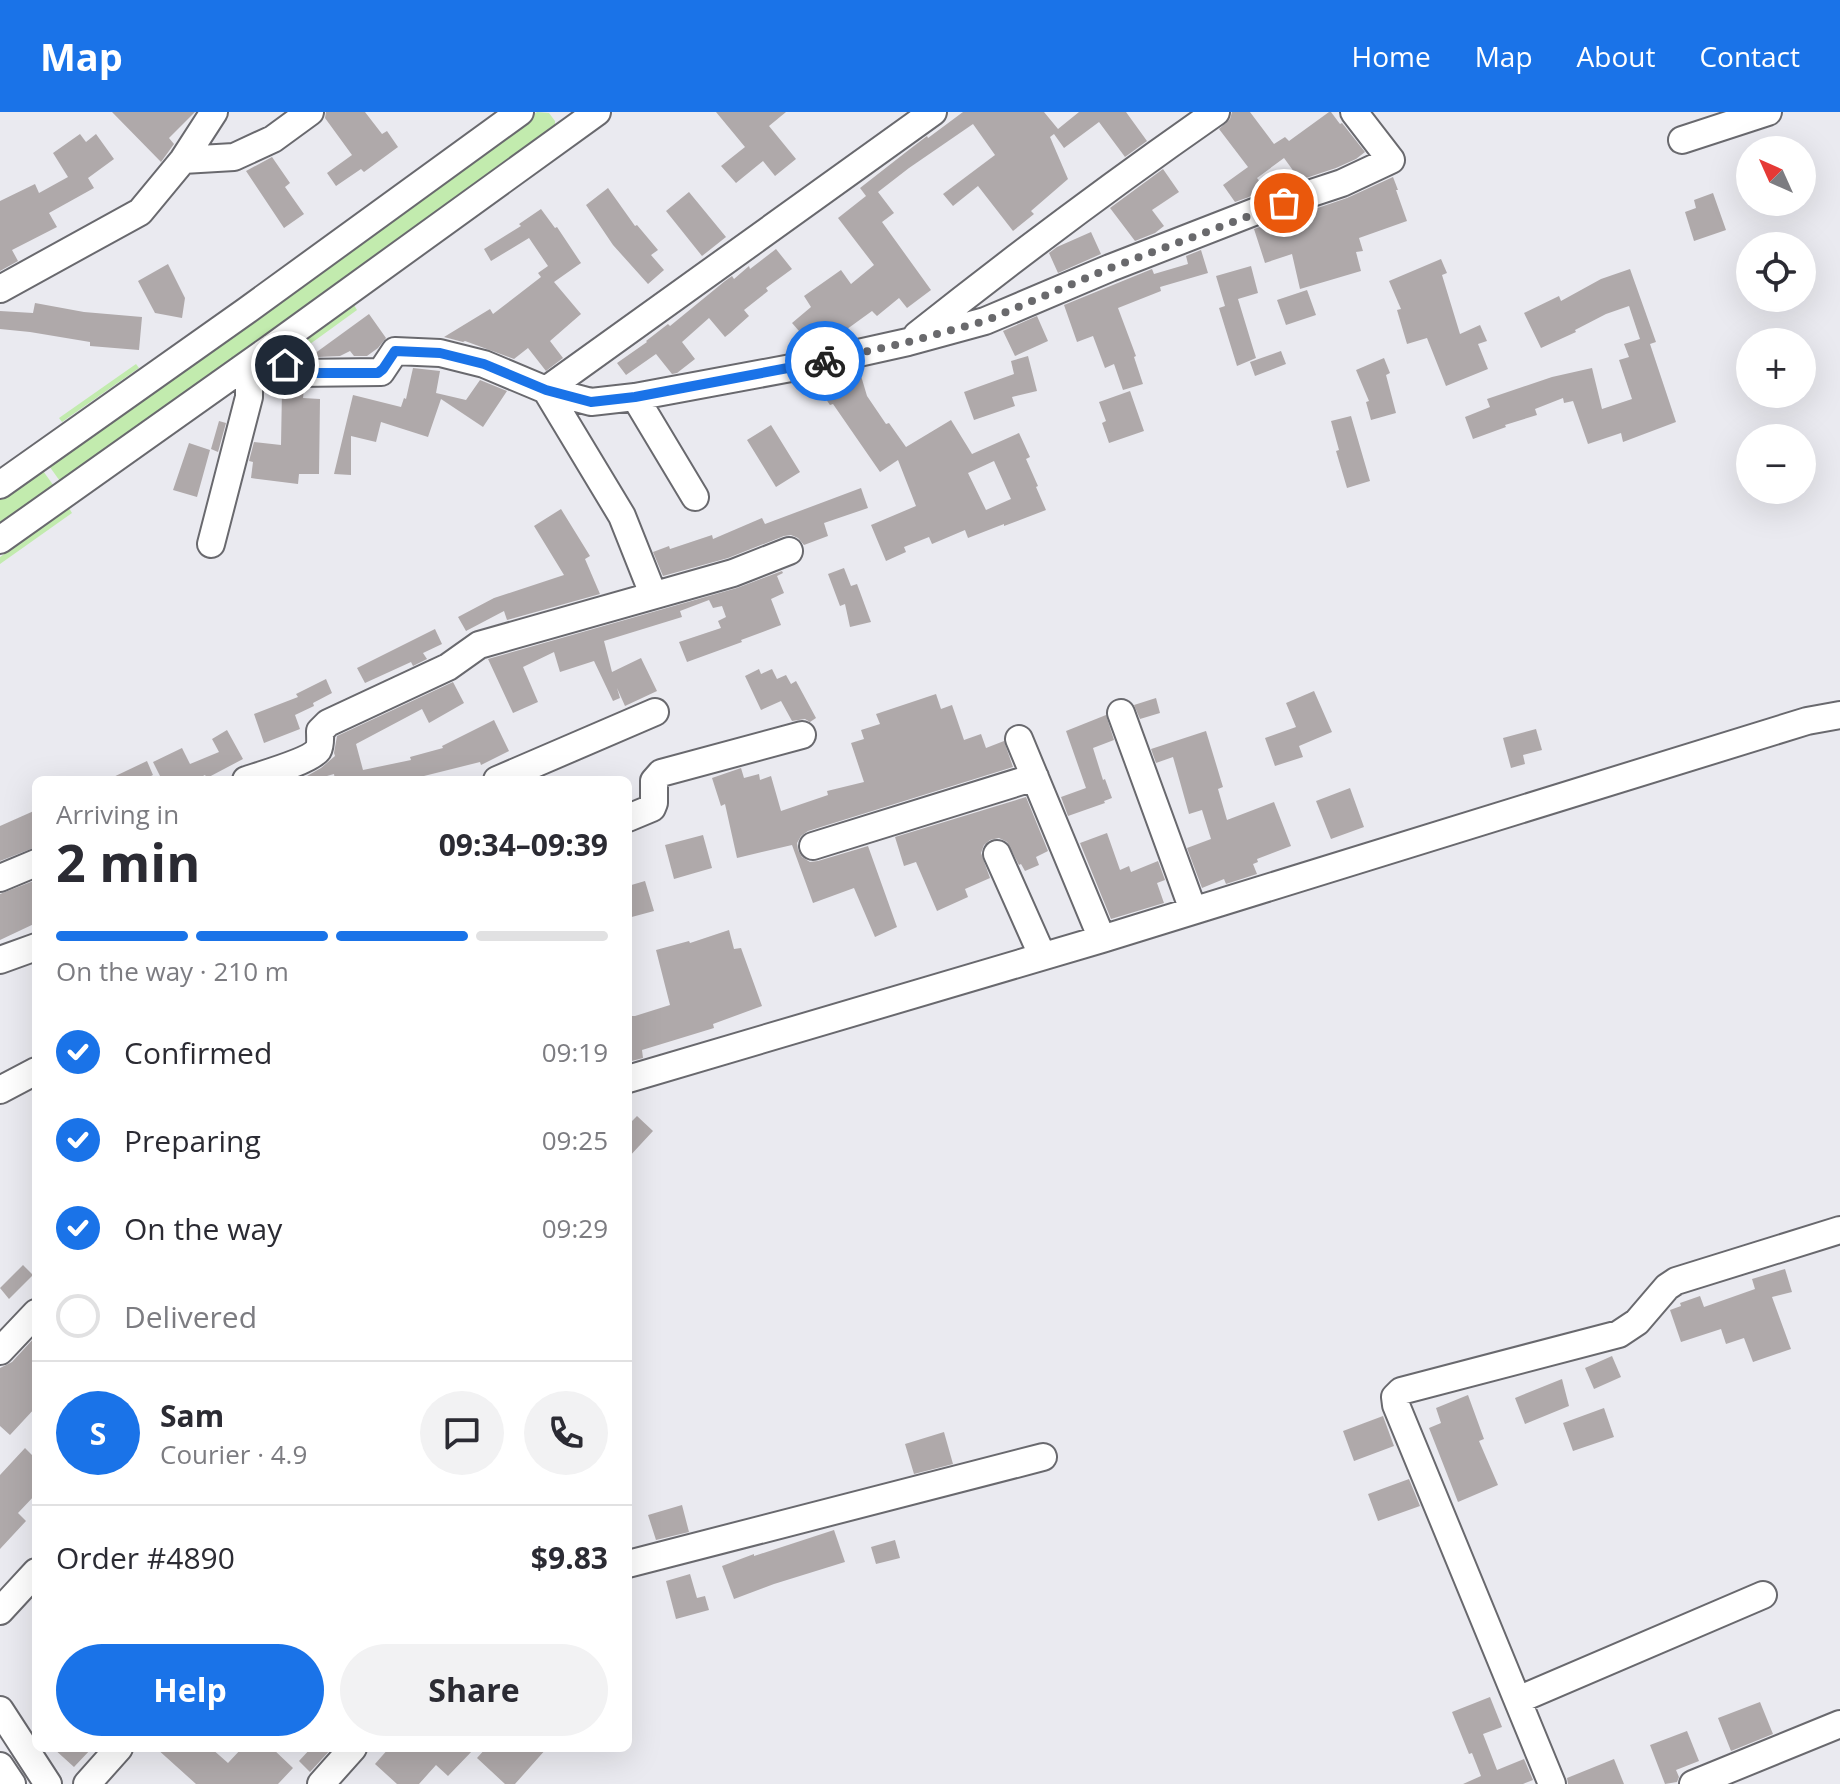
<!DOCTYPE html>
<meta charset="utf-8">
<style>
body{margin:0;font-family:"Open Sans",sans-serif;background:#f2f2f3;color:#2b2b33;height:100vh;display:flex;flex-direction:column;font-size:30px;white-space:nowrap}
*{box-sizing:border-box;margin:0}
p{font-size:26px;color:#7c7c81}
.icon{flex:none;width:44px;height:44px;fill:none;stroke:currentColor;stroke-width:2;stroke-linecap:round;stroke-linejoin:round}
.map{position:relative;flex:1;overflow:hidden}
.sheet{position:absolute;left:32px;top:664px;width:600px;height:976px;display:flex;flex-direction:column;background:#fff;border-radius:12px;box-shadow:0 8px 32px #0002}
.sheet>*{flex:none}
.needle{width:52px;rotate:315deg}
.controls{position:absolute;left:1736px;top:24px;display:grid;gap:16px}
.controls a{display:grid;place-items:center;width:80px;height:80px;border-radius:50%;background:#fff;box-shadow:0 8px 32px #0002;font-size:40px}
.pin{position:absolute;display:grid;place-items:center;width:68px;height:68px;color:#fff;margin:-34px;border:4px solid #fff;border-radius:50%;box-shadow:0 2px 8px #0007}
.courier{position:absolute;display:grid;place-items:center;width:80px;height:80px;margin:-40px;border:6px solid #1a73e8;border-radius:50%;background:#fff;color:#222;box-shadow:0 2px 10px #0007}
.overview em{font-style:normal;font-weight:700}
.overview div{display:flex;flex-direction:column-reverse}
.overview{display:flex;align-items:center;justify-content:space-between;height:136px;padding:0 24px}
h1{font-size:52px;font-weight:700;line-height:60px}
.bar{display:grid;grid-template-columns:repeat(4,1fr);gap:12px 8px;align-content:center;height:96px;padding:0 24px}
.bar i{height:10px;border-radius:6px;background:#e1e1e2}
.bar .active{background:#1a73e8}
.bar p{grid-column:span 4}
.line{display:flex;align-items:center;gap:20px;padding:0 24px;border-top:2px solid #e1e1e2}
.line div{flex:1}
.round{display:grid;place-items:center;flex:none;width:84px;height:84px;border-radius:42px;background:#f2f2f3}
ol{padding:0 24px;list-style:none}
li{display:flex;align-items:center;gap:24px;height:88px}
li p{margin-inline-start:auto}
li .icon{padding:8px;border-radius:50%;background:#1a73e8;color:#fff;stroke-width:4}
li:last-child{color:#7c7c81}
li i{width:44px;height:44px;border:4px solid #e1e1e2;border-radius:50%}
.button{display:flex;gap:16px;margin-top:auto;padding:16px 24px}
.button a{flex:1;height:92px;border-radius:48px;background:#1a73e8;color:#fff;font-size:32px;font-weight:700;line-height:92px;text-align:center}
.button a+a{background:#f2f2f3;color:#2b2b33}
header{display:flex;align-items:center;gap:48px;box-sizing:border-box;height:112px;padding:0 40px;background:#1a73e8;color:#fff}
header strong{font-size:38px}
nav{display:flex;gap:44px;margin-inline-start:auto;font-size:28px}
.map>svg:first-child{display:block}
.green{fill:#c2ebae}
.building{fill:#afa9aa;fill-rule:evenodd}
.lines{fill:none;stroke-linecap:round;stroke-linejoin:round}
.minor-casing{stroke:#69696e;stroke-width:30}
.minor{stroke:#fff;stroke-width:26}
.done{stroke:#69696c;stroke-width:8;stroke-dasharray:0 14.4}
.route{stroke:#1a73e8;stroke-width:10}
</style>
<header>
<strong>Map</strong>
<nav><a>Home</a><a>Map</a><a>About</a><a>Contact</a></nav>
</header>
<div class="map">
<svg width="1840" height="1672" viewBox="0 0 1840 1672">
<rect width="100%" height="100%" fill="#eaeaf0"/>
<path class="green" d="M537,0L549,1L555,9V14L62,372L47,351L251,207Z
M354,193L357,198L288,248L283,244Z
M136,252L139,256L62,310L59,306Z
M41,356L56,377L0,417V385Z
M69,396L72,401L0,452V445Z"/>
<path class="building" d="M112,0H195L169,26L174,32L161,50Z
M326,0H365L382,22L387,19L398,35L364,60L361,57L336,74L327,61L352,43L325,6Z
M716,0H786L769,14L796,47L775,64L763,49L736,71L721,54L745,35Z
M963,0H1044L1058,17L1079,0H1126L1147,29L1125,45L1099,10L1064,36L1054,22L1050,25L1068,67L1031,99L1034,102L1013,119L978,74L953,94L943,82L995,43L973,12L909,56L878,80L894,101L882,110L931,178L907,196L899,186L877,204L872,199L843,220L839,215L816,234L813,235L792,211L811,195L804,184L841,158L851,172L874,153L838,106L866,84L860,76L910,37L927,24L928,26Z
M1232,0H1250L1274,32L1285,25L1289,29L1329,0H1331L1340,12L1342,11L1365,40L1356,47L1336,56L1300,68L1284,46L1257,66L1264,75L1249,85L1235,90L1223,73L1248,55L1219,17L1230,7Z
M80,22L86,30L96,22L114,47L88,66L94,76L49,101L57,115L12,138L18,149L0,159V89L35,72L39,81L68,65L53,41Z
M272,45L290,71L285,75L304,102L284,116L246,59Z
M1163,57L1179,80L1152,98L1164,114L1155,121L1135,129L1110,96Z
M1393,65L1398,78H1396L1407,109L1359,126L1363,139L1356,140L1361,159L1300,177L1292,142L1265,151L1254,117L1280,108L1282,110L1303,101L1347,86Z
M608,76L635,114L637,113L658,138L651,143L664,158L648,172L613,133L586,93Z
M689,80L726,125L702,144L666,99Z
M1713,81L1726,118L1694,129L1685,100L1696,96L1694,88Z
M541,97L555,116L557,115L581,151L554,170L581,202L550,229L563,246L546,259L528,236L514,247L465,229L463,230L444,225L490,197L493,202L541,165L538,161L548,154L529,126L491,149L484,137L521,114L519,112Z
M1091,120L1101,142L1058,161L1049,141L1057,135Z
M776,137L792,157L766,176L768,179L744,198L749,204L730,221L725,225L709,206L682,230L695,247L677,261L672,262L656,242L626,263L617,251L647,230L646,229L668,212L670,214L725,169L732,164L734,167L749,154L750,157Z
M1201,138L1208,161L1160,175L1161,179L1118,196L1136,244L1134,245L1143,272L1123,278L1114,252L1105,256L1093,224L1077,230L1064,193L1152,157L1154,162L1188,152L1186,144Z
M1441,147L1447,161L1442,163L1460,222L1480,213L1487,229L1478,232L1488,257L1446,274L1427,226L1407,232L1397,198L1401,197L1389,169Z
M168,152L185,186L182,206L155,201L138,169Z
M1251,154L1258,181L1238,187L1256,246L1237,254L1219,196L1225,194L1216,164Z
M1630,157L1656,230L1650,232L1676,310L1623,330L1621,321L1588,332L1573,289L1564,291L1563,286L1535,297L1537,303L1505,313L1506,315L1473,327L1465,305L1490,295L1487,287L1552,265L1592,256L1602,297L1632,287L1619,248L1629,245L1624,232L1640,227L1629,194L1606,202L1575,218L1576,220L1541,236L1524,201L1559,184L1561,189L1601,167Z
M1307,178L1316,203L1286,213L1277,188Z
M35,191L84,200L142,205L139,238L90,234V230L30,220L0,217V199L33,201Z
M369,202L386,226L378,236L367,244H354L350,239L340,244L318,245L314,242Z
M1037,204L1048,229L1015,244L1003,219Z
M1281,239L1286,252L1255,264L1250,250Z
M1028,244L1037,279L1012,285L1015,294L974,308L964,280L1014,262L1011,249Z
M1384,246L1390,261L1386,263L1396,301L1371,308L1366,290L1369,289L1356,258Z
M413,256L440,259L436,281L466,288L480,268L507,279L483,315L441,287L428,325L381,310L376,330L351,324V363L334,362L353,283L401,295L404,286L406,287Z
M859,257L867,284L886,312L889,311L906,335L951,308L972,342L1019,321L1030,345L1026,347L1038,374L1036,375L1046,398L1004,414V412L968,426L965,418L932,432L929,425L904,435L906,440L886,449L871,413L916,394L898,348L880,360L833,292L830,293L819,277L816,267ZM994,349L1011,387L986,398L968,361Z
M282,278H304L303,286L320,287L319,362H299L298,372L251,366L253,350L249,349L254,330L281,333Z
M1130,279L1144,319L1109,331L1102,311L1106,309L1099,290Z
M1351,304L1370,369L1347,376L1336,339L1339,338L1331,309Z
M219,309L226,311L218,340L211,337Z
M771,313L800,360L776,375L747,328Z
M189,331L210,338L197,385L173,378Z
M861,376L868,396L824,411L828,424L804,433L798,426L791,423L784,424L728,446L663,464L653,440L669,434L670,437L712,423L713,427L762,406L765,412Z
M561,397L590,444L585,447L600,482L507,508L504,499L466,519L458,505L494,486L564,463L534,414Z
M844,456L851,474L857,472L871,510L850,515L845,492L840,494L828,462Z
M782,459L783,461L777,464L784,481L771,487L781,513L741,528L742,530L687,550L679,530L721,516L718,509L726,505L722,494L713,496L709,488L680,499L682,505L604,529L612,560L641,546L657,579L625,594L617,576L620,586L613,589L594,549L560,560L554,540L523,555L538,590L513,601L488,547L737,476Z
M435,517L442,532L423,541L427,547L413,554L411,550L365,571L357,556Z
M759,557L761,562L772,557L777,567L786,563L791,572L796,569L816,606L810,610L805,607L792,609L781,589L761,598L745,564Z
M326,567L332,581L313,591L314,594L295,603L300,617L264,631L254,602L298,585L296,582Z
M453,570L464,591L429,611L422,597L356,632L363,658L411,648L410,645L443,636L442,634L494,608L509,639L481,653L480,650L416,666L415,664L399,668H335L334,662L313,668H300L321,656L335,644L334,641L337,624Z
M1314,579L1332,620L1299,634L1303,645L1275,654L1265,626L1296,615L1286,591Z
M936,582L941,597L952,593L964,628L981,622L986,636L1004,629L1013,655L808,719L801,724L797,731L798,738L802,745L810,750L818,749L868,734L897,815L875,825L854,776L813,791L792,733L737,746L725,692L721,694L712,666L741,656L744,666L759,662L760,668L771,664L781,699L828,683L827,679L864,670L851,631L864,627L861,618L880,612L876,602Z
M1156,586L1160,601L1140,607L1134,593Z
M1106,603L1114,628L1093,636L1103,668L1105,667L1112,686L1104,689L1105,691L1068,704L1061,685L1086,676L1066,619Z
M1536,617L1542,638L1523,643L1525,652L1511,656L1503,626Z
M227,618L243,647L207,666L205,663L195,668H162L153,650L182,636L190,652L219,640L212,627Z
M1206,619L1223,675L1218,677L1227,708L1274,690L1291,734L1257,747L1258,750L1253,752L1257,762L1226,772L1224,767L1202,776L1187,736L1211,727L1202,698L1189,702L1173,645L1156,651L1151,637Z
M147,649L153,663L143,668H107Z
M1350,676L1364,715L1331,727L1316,689Z
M1026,685L1048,739L1036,745L1039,753L1025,759L1021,752L1019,753L1007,730L999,726L990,728L984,733L981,741L990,766L965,777L968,785L937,799L916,750L904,754L895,725Z
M36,698V735L0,749V714Z
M1107,721L1120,758L1129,754L1131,760L1158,749L1165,768L1157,771L1164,791L1111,807L1080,731Z
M703,723L712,756L674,767L665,733Z
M36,768V811L0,828V782Z
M645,769L654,799L628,806V774Z
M729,818L734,837L741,836L762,894L713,912L714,916L642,938L643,946L628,950V904H635L670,893L656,838L689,829L690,831Z
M637,1004L653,1019L628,1046V1013Z
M23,1153L33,1163L9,1187L0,1176Z
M1785,1157L1792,1180L1772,1185L1791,1237L1753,1250L1744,1226L1726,1232L1721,1217L1681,1230L1670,1198L1681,1194L1680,1191L1700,1184L1704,1195L1755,1177L1752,1167Z
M36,1224V1295L10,1323L0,1314V1256L12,1250Z
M1612,1244L1621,1265L1594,1277L1585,1256Z
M1562,1267L1569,1294L1525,1312L1515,1286Z
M1468,1283L1484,1327L1479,1329L1498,1373L1458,1390L1429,1316L1441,1311L1436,1296Z
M1604,1296L1614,1325L1573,1339L1563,1311Z
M1383,1304L1394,1334L1354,1349L1343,1319Z
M944,1320L953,1352L914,1362L905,1332Z
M25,1336L36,1347V1382L18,1401L26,1409L0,1437V1363Z
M1409,1367L1420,1394L1378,1409L1368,1382Z
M682,1393L689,1420L656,1428L648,1403Z
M834,1418L845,1450L774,1472L734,1487L722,1454L754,1442V1444Z
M895,1428L900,1446L876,1452L871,1435Z
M690,1462L697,1486L705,1484L709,1498L676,1507L666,1469Z
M1490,1585L1502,1615L1483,1622L1497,1658L1524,1647L1533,1668L1523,1672H1463L1481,1664L1472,1641L1469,1642L1452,1600Z
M1760,1590L1773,1622L1731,1639L1718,1606Z
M1687,1619L1699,1649L1676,1658L1679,1665L1677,1670L1665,1672L1650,1633Z
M53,1636H92L74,1655Z
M156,1636H211L228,1651L242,1636H272L293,1656L278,1672H196Z
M311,1636H332L310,1660L299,1649Z
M389,1636H475L448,1664L436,1653L419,1672H397L375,1652Z
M486,1636H547L515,1672H505L477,1646Z
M1614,1647L1624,1672H1568L1567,1666Z"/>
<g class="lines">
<defs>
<path id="minor" d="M1682,28L1768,0
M183,48L234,45L273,27L310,0
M0,177L140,100L183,48L214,0
M917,223C1014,146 1114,71 1216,0
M272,235L288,258L297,261L381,260L395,239L440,241L484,252L546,278L591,290L635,285L791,256L908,230L985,209L1110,156L1254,100L1342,71L1391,48L1354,0
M546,278L933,0
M546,278L622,404L653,482
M635,285L695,385
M0,373L246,199L520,0
M0,428L272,235L597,0
M211,432L249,285V268L241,257
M1121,601L1193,798
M1019,627L1102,827
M246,668C261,663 310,649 318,638C321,633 320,625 320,619L328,611L448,555L479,533L733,461L789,439
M497,668L655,600
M628,706L652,696L654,691V669L661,661L802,623
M813,734L1035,665
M997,742L1042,843
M0,766L36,751
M0,848L36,835
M628,967L1102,827L1807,609L1840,603
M0,978L36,959
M0,1239L36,1201
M628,1452L1043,1345
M0,1499L36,1460
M1518,1588L1763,1483
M0,1598L48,1672
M0,1654L12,1672
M87,1672L119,1636
M321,1672L353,1636
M1552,1672L1396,1293L1395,1285L1401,1279L1619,1222L1637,1210L1667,1175L1676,1169L1840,1118
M1693,1672L1840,1612"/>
</defs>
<use href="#minor" class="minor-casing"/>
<use href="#minor" class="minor"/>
</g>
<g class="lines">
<path class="done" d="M825,249L908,230L985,209L1110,156L1284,91"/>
<path class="route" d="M285,253L288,258L297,261H378L383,257L395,239L440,241L484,252L546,278L591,290L635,285L825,249"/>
</g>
</svg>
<div class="controls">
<a><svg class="needle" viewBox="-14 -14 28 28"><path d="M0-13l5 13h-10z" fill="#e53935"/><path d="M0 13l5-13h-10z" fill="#7c7c81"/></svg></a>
<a><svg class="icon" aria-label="locate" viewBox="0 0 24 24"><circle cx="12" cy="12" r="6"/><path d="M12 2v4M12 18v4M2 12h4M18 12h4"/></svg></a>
<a>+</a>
<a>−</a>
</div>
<div class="pin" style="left:1284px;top:91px;background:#ea580c"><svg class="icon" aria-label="bag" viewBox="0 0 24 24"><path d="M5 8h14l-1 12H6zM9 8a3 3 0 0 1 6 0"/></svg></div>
<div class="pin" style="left:285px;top:253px;background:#1f2937"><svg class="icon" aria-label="home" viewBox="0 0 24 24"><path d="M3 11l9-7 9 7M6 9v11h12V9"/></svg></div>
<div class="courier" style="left:825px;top:249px"><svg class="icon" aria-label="bike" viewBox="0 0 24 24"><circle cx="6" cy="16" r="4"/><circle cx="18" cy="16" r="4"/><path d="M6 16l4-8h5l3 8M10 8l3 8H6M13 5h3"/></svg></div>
<section class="sheet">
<div class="overview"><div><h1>2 min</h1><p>Arriving in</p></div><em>09:34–09:39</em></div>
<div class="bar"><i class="active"></i><i class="active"></i><i class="active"></i><i></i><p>On the way · 210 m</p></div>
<ol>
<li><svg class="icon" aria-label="check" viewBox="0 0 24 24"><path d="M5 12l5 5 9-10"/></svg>Confirmed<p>09:19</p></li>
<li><svg class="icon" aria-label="check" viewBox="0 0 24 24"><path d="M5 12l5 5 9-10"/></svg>Preparing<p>09:25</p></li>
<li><svg class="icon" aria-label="check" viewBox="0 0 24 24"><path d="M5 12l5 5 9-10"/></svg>On the way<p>09:29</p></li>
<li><i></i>Delivered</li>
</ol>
<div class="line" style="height:144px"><b class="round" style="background:#1a73e8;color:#fff">S</b><div><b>Sam</b><p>Courier · 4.9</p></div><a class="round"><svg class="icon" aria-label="chat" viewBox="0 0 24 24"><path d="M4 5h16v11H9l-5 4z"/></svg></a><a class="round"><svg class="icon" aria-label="phone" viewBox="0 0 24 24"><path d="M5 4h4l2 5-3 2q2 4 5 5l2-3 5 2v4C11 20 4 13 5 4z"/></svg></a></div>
<div class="line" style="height:104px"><div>Order #4890</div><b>$9.83</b></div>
<div class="button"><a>Help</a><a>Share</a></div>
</section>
</div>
